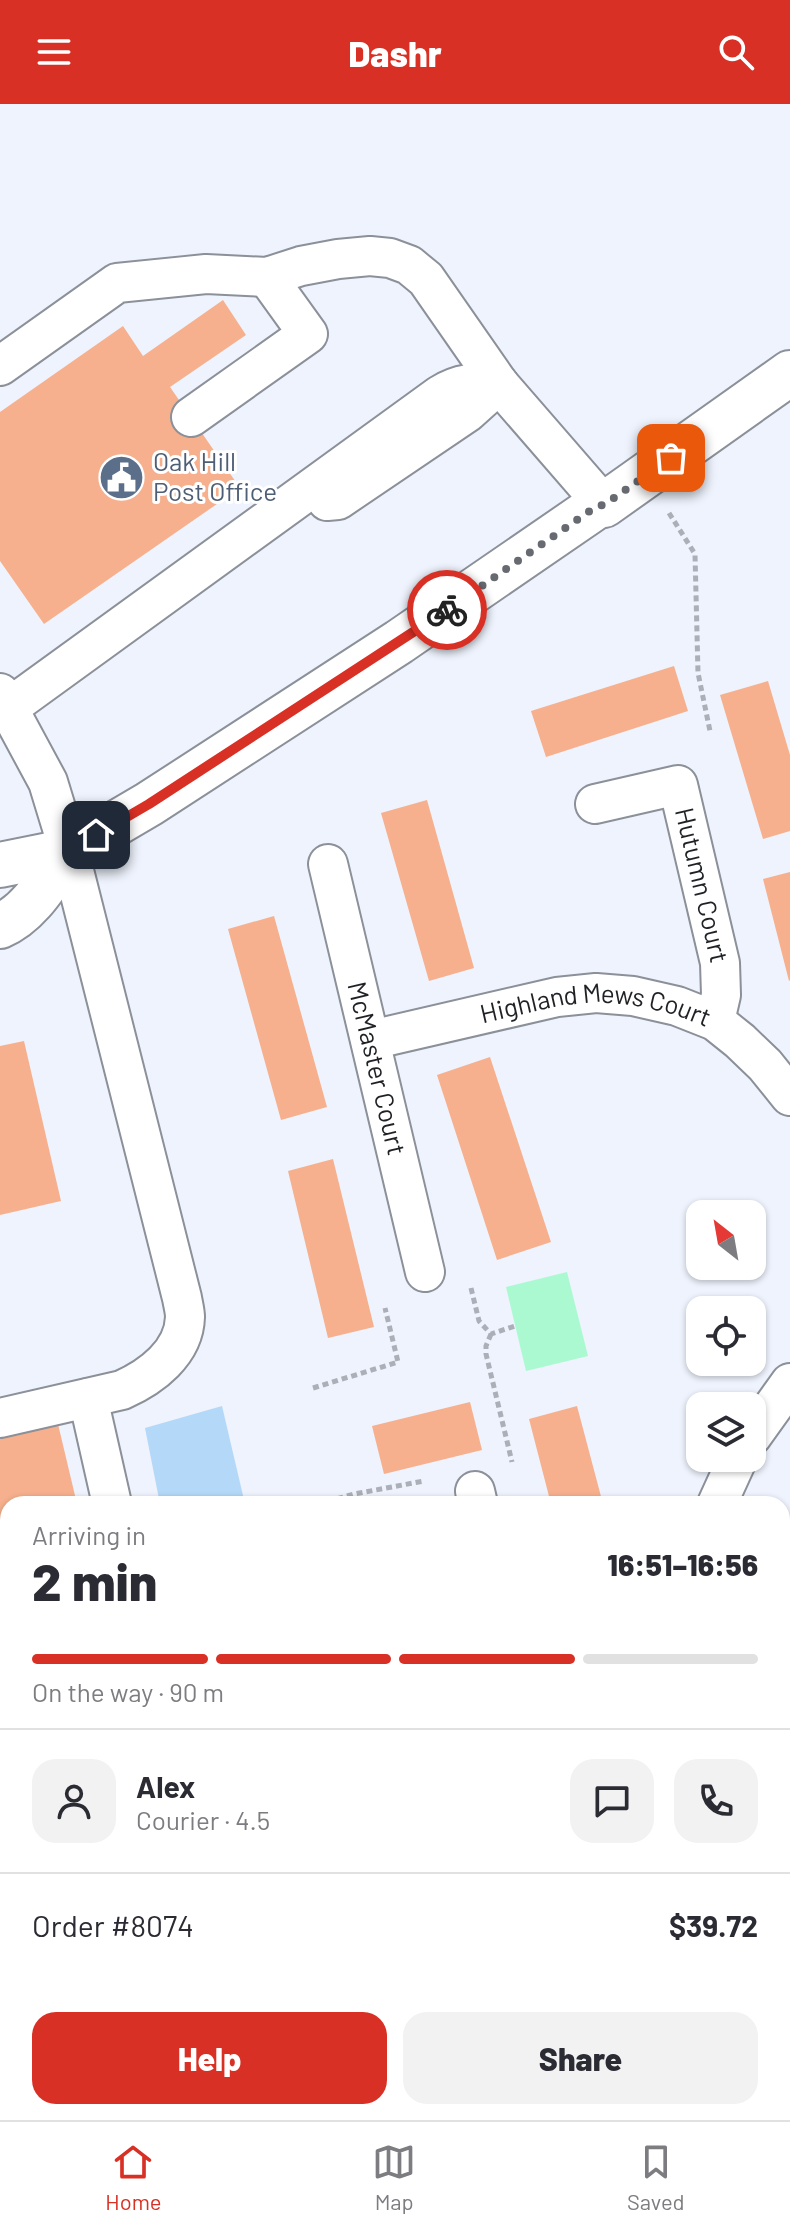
<!DOCTYPE html>
<meta charset="utf-8">
<style>
body{margin:0;font-family:Barlow,sans-serif;background:#f2f2f3;color:#2b2b33;height:100vh;display:flex;flex-direction:column;font-size:30px;white-space:nowrap}
*{box-sizing:border-box;margin:0}
p{font-size:26px;color:#7c7c81}
.icon{flex:none;width:44px;height:44px;fill:none;stroke:currentColor;stroke-width:2;stroke-linecap:round;stroke-linejoin:round}
.map{position:relative;flex:1;overflow:hidden}
.sheet{position:absolute;left:0px;top:1392px;width:790px;height:624px;display:flex;flex-direction:column;background:#fff;border-radius:24px 24px 0 0;box-shadow:0 2px 6px #0004}
.sheet>*{flex:none}
.needle{width:52px;rotate:329deg}
.controls{position:absolute;left:686px;top:1096px;display:grid;gap:16px}
.controls a{display:grid;place-items:center;width:80px;height:80px;border-radius:16px;background:#fff;box-shadow:0 2px 6px #0004;font-size:40px}
.pin{position:absolute;display:grid;place-items:center;width:68px;height:68px;color:#fff;margin:-34px;border-radius:16px;box-shadow:0 4px 12px #0006}
.courier{position:absolute;display:grid;place-items:center;width:80px;height:80px;margin:-40px;border:6px solid #d93025;border-radius:50%;background:#fff;color:#222;box-shadow:0 2px 10px #0007}
.summary em{font-style:normal;font-weight:800}
.summary div{display:flex;flex-direction:column-reverse}
.summary{display:flex;align-items:center;justify-content:space-between;height:136px;padding:0 32px}
h1{font-size:52px;font-weight:800;line-height:60px}
.bar{display:grid;grid-template-columns:repeat(4,1fr);gap:12px 8px;align-content:center;height:96px;padding:0 32px}
.bar i{height:10px;border-radius:6px;background:#e1e1e2}
.bar .active{background:#d93025}
.bar p{grid-column:span 4}
.line{display:flex;align-items:center;gap:20px;padding:0 32px;border-top:2px solid #e1e1e2}
.line div{flex:1}
.round{display:grid;place-items:center;flex:none;width:84px;height:84px;border-radius:24px;background:#f2f2f3}
.action{display:flex;gap:16px;margin-top:auto;padding:16px 32px}
.action a{flex:1;height:92px;border-radius:24px;background:#d93025;color:#fff;font-size:32px;font-weight:800;line-height:92px;text-align:center}
.action a+a{background:#f2f2f3;color:#2b2b33}
header{display:flex;justify-content:space-between;align-items:center;height:104px;padding:0 32px;background:#d93025;color:#fff;font-size:36px;font-weight:800}
.tabs{display:flex;justify-content:space-around;align-items:center;height:112px;border-top:2px solid #e1e1e2;background:#fff;font-size:22px;color:#7c7c81}
.tabs a{display:grid;justify-items:center;gap:4px}
.tabs .active{color:#d93025}
.map>svg:first-child{display:block}
.green{fill:#abf9d1}
.water{fill:#b4d8f7}
.building{fill:#f6b08d}
.lines{fill:none;stroke-linecap:round;stroke-linejoin:round}
.minor-casing{stroke:#8b9099;stroke-width:42}
.major-casing{stroke:#8b9099;stroke-width:48}
.path{stroke:#abafb7;stroke-width:5;stroke-dasharray:6 4;stroke-linecap:butt}
.minor{stroke:#fff;stroke-width:38}
.major{stroke:#fff;stroke-width:44}
.done{stroke:#676a71;stroke-width:8;stroke-dasharray:0 14.4}
.route{stroke:#d93025;stroke-width:10}
.labels{text-anchor:middle;stroke-width:6;stroke-linejoin:round;paint-order:stroke}
.service-label{font-size:26px;fill:#4e5e75;stroke:#fff;text-anchor:start}
.street-label{font-size:26px;fill:#1f2125;stroke:#fff}
</style>
<header><svg class="icon" aria-label="menu" viewBox="0 0 24 24"><path d="M4 6h16M4 12h16M4 18h16"/></svg>Dashr<svg class="icon" aria-label="search" viewBox="0 0 24 24"><circle cx="10" cy="10" r="6"/><path d="M15 15l6 6"/></svg></header>
<div class="map">
<svg width="790" height="2016" viewBox="0 0 790 2016">
<rect width="100%" height="100%" fill="#eef3fd"/>
<path class="green" d="M567,1168L588,1252L526,1267L506,1183Z
M782,1914L790,1917V1981L782,1977Z"/>
<path class="water" d="M222,1302L245,1400H160L145,1324Z"/>
<path class="building" d="M223,196L246,231L170,283L240,384L44,520L0,457V308L123,222L143,252Z
M674,562L688,607L546,653L531,607Z
M768,577L790,651V727L763,735L720,591Z
M427,696L474,864L429,877L381,709Z
M790,768V876L789,877L763,775Z
M274,812L327,1003L281,1016L228,825Z
M24,937L61,1097L0,1111V942Z
M490,953L551,1138L497,1156L437,971Z
M333,1055L374,1223L328,1234L288,1067Z
M470,1298L482,1346L384,1370L372,1322Z
M577,1302L603,1400H551L529,1315Z
M58,1320L77,1400H8V1601L0,1603V1334Z
M782,1764L790,1765V1815L782,1814Z
M8,1791V1849L0,1851V1793Z
M442,2008H491L493,2016H444Z"/>
<g class="lines">
<defs>
<g id="minor">
<path d="M0,262L117,179L206,170L267,173L301,162L338,155L370,152L390,154L409,161L426,175L499,280L604,401"/>
<path d="M191,313L308,230L267,173"/>
<path d="M327,397L338,396L468,308L499,280"/>
<path d="M0,589L48,678L69,747L182,1194C183,1200 185,1207 185,1213C184,1249 151,1273 122,1286L0,1314"/>
<path d="M0,610L440,291C461,278 474,279 499,280"/>
<path id="s1" d="M595,700L678,681L720,859L721,891L715,917"/>
<path id="s2" d="M328,760L425,1168"/>
<path id="s3" d="M371,936L557,893L596,889L633,892L677,902L715,917L740,937L765,961L790,992"/>
<path d="M88,1294L112,1400"/>
<path d="M752,1332L790,1279"/>
<path d="M475,1387L478,1400"/>
<path d="M717,1400L738,1354"/>
<path d="M782,1450L790,1459"/>
<path d="M782,1566L790,1568"/>
<path d="M782,1637L790,1630"/>
<path d="M0,1654L8,1652"/>
<path d="M0,1913H8"/>
<path d="M575,2008L577,2016"/>
<path d="M206,2016L232,2008"/>
</g>
<path id="major" d="M0,761L69,747L149,700L399,538L597,402L604,401L790,269
M0,822C31,809 50,773 69,747"/>
</defs>
<use href="#minor" class="minor-casing"/>
<use href="#major" class="major-casing"/>
<path class="path" d="M669,409L695,450L698,569L710,627
M471,1184L479,1217L491,1230L515,1222
M491,1230L486,1242V1250L512,1358
M313,1284L398,1258L385,1204
M318,1400L354,1390L424,1377
M0,1865H8
M782,1908L790,1912
M782,1947L790,1939
M656,2016L676,2008"/>
<use href="#minor" class="minor"/>
<use href="#major" class="major"/>
</g>
<g class="lines">
<path class="done" d="M447,506L597,402L604,401L671,354"/>
<path class="route" d="M96,731L149,700L447,506"/>
</g>
<defs>
<symbol id="civic-disc" viewBox="-11 -11 22 22"><circle r="9.5" fill="#5c6f8a" stroke="#fff"/><path d="M-.6-6.5H3V-4.5H.6V-3L4-1V1h2V6H-6V1h2V-1L-.6-3ZM-1.2 2.5V6h2.4V2.5Z" fill="#fff"/></symbol>
</defs>
<g fill-rule="evenodd">
<use href="#civic-disc" x="96" y="348" width="51" height="51"/>
</g>
<g class="labels">
<g class="service-label">
<text x="153" y="367">Oak Hill<tspan x="153" dy="30">Post Office</tspan></text>
</g>
<g class="street-label">
<text dy="9" stroke="none"><textPath href="#s1" startOffset="188">Hutumn Court</textPath></text>
<text dy="9" stroke="none"><textPath href="#s3" startOffset="230">Highland Mews Court</textPath></text>
<text dy="9" stroke="none"><textPath href="#s2" startOffset="210">McMaster Court</textPath></text>
</g>
</g>
</svg>
<div class="controls">
<a><svg class="needle" viewBox="-14 -14 28 28"><path d="M0-13l5 13h-10z" fill="#e53935"/><path d="M0 13l5-13h-10z" fill="#7c7c81"/></svg></a>
<a><svg class="icon" aria-label="locate" viewBox="0 0 24 24"><circle cx="12" cy="12" r="6"/><path d="M12 2v4M12 18v4M2 12h4M18 12h4"/></svg></a>
<a><svg class="icon" aria-label="layers" viewBox="0 0 24 24"><path d="M12 4l9 5-9 5-9-5zM3 14l9 5 9-5"/></svg></a>
</div>
<div class="pin" style="left:671px;top:354px;background:#ea580c"><svg class="icon" aria-label="bag" viewBox="0 0 24 24"><path d="M5 8h14l-1 12H6zM9 8a3 3 0 0 1 6 0"/></svg></div>
<div class="pin" style="left:96px;top:731px;background:#1f2937"><svg class="icon" aria-label="home" viewBox="0 0 24 24"><path d="M3 11l9-7 9 7M6 9v11h12V9"/></svg></div>
<div class="courier" style="left:447px;top:506px"><svg class="icon" aria-label="bike" viewBox="0 0 24 24"><circle cx="6" cy="16" r="4"/><circle cx="18" cy="16" r="4"/><path d="M6 16l4-8h5l3 8M10 8l3 8H6M13 5h3"/></svg></div>
<section class="sheet">
<div class="summary"><div><h1>2 min</h1><p>Arriving in</p></div><em>16:51–16:56</em></div>
<div class="bar"><i class="active"></i><i class="active"></i><i class="active"></i><i></i><p>On the way · 90 m</p></div>
<div class="line" style="height:144px"><a class="round"><svg class="icon" aria-label="person" viewBox="0 0 24 24"><circle cx="12" cy="8" r="4"/><path d="M4 21q1-7 8-7t8 7"/></svg></a><div><b>Alex</b><p>Courier · 4.5</p></div><a class="round"><svg class="icon" aria-label="chat" viewBox="0 0 24 24"><path d="M4 5h16v11H9l-5 4z"/></svg></a><a class="round"><svg class="icon" aria-label="phone" viewBox="0 0 24 24"><path d="M5 4h4l2 5-3 2q2 4 5 5l2-3 5 2v4C11 20 4 13 5 4z"/></svg></a></div>
<div class="line" style="height:104px"><div>Order #8074</div><b>$39.72</b></div>
<div class="action"><a>Help</a><a>Share</a></div>
</section>
</div>
<nav class="tabs">
<a class="active"><svg class="icon" aria-label="home" viewBox="0 0 24 24"><path d="M3 11l9-7 9 7M6 9v11h12V9"/></svg>Home</a>
<a><svg class="icon" aria-label="map" viewBox="0 0 24 24"><path d="M3 6l6-2 6 2 6-2v14l-6 2-6-2-6 2zM9 4v14M15 6v14"/></svg>Map</a>
<a><svg class="icon" aria-label="saved" viewBox="0 0 24 24"><path d="M7 4h10v16l-5-4-5 4z"/></svg>Saved</a>
</nav>
